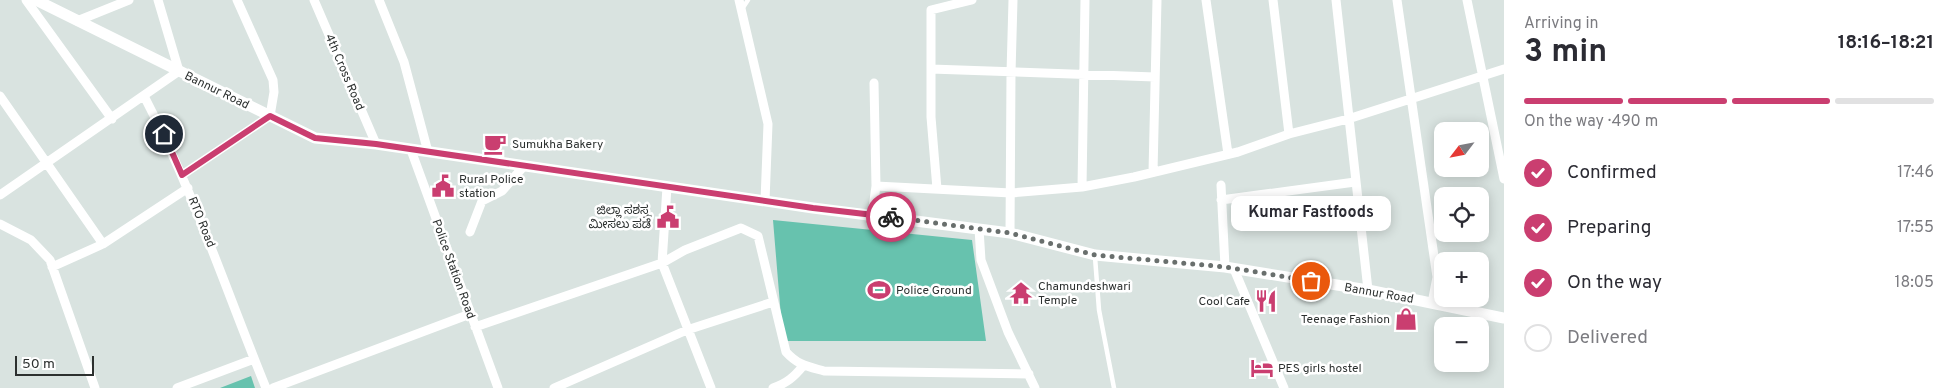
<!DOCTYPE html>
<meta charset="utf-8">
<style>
body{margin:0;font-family:Overpass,"Noto Sans Kannada",sans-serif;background:#f2f2f3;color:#2b2b33;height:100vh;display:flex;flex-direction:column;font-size:19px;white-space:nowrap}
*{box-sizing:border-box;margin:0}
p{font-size:16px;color:#7c7c81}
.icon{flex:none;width:28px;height:28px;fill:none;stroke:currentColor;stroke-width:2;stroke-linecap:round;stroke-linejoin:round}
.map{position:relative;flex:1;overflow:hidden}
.panel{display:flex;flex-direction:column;background:#fff;width:450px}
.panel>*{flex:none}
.needle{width:32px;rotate:238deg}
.controls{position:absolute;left:1434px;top:122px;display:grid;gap:10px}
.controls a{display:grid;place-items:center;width:55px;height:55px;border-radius:10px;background:#fff;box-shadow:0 2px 12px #0003;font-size:25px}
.scale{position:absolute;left:15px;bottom:12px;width:79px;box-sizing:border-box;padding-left:5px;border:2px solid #2c302f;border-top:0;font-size:14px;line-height:18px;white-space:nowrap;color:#2c302f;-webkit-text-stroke:4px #fff;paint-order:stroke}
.pin{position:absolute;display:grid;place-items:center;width:42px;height:42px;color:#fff;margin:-21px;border:2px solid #fff;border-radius:50%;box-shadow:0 1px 5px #0007}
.courier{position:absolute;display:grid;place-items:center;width:50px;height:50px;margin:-25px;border:4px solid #ca3e70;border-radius:50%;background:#fff;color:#222;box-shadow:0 1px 6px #0007}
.bubble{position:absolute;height:35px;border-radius:10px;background:#fff;box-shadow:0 2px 12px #0003;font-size:16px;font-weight:700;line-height:35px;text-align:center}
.overview em{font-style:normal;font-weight:700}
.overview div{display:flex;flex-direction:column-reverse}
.overview{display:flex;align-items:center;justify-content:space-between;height:85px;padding:0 20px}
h1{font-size:32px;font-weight:700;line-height:38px}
.bar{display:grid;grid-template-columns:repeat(4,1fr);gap:8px 5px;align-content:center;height:60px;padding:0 20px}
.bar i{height:6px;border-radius:4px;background:#e1e1e2}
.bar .active{background:#ca3e70}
.bar p{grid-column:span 4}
ol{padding:0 20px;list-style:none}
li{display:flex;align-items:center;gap:15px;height:55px}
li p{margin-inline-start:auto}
li .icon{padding:5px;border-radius:50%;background:#ca3e70;color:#fff;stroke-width:4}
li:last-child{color:#7c7c81}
li i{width:28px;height:28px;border:2px solid #e1e1e2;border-radius:50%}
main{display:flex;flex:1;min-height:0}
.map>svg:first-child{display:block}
.green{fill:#67c2ae}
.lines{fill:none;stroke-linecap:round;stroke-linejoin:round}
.service{stroke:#fff;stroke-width:4.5}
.minor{stroke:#fff;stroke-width:9}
.secondary{stroke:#fff;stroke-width:11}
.done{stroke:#696f6d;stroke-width:5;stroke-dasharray:0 9}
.route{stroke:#ca3e70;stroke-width:6}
.labels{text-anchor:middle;stroke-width:5;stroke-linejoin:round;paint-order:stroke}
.street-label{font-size:12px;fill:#2c302f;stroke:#fff}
.poi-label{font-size:12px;fill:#2c302f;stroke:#fff;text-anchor:start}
</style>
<main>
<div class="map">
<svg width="1504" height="388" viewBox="0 0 1504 388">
<rect width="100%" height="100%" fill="#d9e3e0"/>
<path class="green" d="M773,220L972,240L986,341H783Z
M251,376L255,388H220Z"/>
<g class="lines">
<path class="service" d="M742,9L748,0
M1095,257L1099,310L1114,388"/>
<path class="minor" d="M26,0L112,119
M314,0L376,144
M379,0L404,62L428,152
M739,0L768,124L765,201
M1206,0L1228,154
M1273,0L1289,134
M1336,0L1368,290
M1397,0L1437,277L1432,303
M1467,0L1504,179
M77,21L129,0
M931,69L1155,77
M874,83L876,186
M0,96L103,244
M144,96C193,190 226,290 266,388
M411,150L498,388
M1153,172L1157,0
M182,175L270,116L274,92L273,80L237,0
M1221,185L1225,267
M667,187L662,263L711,388
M1082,187L1085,0
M937,189L931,117V10L972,0
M0,195L179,71L158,0
M1221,200L1355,182
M872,215L876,186L1011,193L1082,187L1134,177L1238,152L1289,134L1348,119L1504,69
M0,224L31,240L50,260L95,388
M979,229L981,260L1008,332L1035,388
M470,232L482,201L502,191L524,166
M1010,233L1011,73L1013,0
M52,267L103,244L188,188
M1234,269L1284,388
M475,327L662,263L685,250L741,228L758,236L786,352C798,365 806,366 824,371L1029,374
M177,388L254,359
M273,388L470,314
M554,388L687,330L773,302
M773,388C787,383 794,377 803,366"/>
<path class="secondary" d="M36,0L315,138L376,144L813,208L1010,233L1095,255L1225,267L1368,290L1504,318"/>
</g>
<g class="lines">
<path class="done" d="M891,217L1010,233L1095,255L1226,267L1311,281"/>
<path class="route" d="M164,134L182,175L270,116L315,138L376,144L813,208L891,217"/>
</g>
<defs>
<symbol id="cafe-bare" viewBox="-9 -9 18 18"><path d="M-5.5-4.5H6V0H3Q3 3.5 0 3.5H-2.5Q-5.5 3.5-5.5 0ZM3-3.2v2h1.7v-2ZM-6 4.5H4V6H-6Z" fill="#ca3e70" stroke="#fff" stroke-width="2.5" paint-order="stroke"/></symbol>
<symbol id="civic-bare" viewBox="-9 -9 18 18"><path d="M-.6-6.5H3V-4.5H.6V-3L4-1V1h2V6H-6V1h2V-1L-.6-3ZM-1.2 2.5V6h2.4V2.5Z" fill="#ca3e70" stroke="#fff" stroke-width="2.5" paint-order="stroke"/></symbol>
<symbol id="stadium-bare" viewBox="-9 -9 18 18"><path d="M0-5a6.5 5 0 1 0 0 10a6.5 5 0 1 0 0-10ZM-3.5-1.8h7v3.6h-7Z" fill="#ca3e70" stroke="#fff" stroke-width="2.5" paint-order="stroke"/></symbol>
<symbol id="temple-bare" viewBox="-9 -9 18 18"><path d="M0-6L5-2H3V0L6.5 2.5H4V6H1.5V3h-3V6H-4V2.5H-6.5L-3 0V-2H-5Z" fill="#ca3e70" stroke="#fff" stroke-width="2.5" paint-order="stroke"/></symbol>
<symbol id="restaurant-bare" viewBox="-9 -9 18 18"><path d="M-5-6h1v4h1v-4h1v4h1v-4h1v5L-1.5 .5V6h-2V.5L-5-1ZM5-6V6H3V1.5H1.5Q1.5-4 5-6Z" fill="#ca3e70" stroke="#fff" stroke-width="2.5" paint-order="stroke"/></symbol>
<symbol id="shop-bare" viewBox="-9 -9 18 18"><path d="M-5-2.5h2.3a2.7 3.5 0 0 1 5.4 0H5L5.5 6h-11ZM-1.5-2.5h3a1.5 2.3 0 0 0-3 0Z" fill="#ca3e70" stroke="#fff" stroke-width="2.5" paint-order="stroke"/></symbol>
<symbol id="hotel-bare" viewBox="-9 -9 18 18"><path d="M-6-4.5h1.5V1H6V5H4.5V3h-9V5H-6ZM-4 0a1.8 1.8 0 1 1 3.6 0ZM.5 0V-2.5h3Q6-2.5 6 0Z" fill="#ca3e70" stroke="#fff" stroke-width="2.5" paint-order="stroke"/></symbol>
</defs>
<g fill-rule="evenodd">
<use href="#cafe-bare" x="479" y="128" width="32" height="32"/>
<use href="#civic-bare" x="427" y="170" width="32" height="32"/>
<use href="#civic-bare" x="652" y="201" width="32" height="32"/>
<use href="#stadium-bare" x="863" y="274" width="32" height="32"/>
<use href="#temple-bare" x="1005" y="277" width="32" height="32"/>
<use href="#restaurant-bare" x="1250" y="285" width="32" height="32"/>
<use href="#shop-bare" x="1390" y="303" width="32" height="32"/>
<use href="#hotel-bare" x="1246" y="352" width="32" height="32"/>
</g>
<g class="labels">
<g class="street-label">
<text transform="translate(345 72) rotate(67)" y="4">4th Cross Road</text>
<text transform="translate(217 90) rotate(26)" y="4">Bannur Road</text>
<text transform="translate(202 222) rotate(68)" y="4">RTO Road</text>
<text transform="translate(454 269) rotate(70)" y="4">Police Station Road</text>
<text transform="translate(1379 293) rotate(10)" y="4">Bannur Road</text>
</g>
<g class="poi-label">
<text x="512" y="148">Sumukha Bakery</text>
<text x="459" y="183">Rural Police<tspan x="459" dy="14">station</tspan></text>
<text x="651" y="214" text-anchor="end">ಜಿಲ್ಲಾ ಸಶಸ್ತ್ರ<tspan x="651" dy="14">ಮೀಸಲು ಪಡೆ</tspan></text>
<text x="1038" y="290">Chamundeshwari<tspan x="1038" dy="14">Temple</tspan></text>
<text x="896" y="294">Police Ground</text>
<text x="1250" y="305" text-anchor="end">Cool Cafe</text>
<text x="1390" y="323" text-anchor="end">Teenage Fashion</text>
<text x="1278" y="372">PES girls hostel</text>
</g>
</g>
</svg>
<div class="controls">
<a><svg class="needle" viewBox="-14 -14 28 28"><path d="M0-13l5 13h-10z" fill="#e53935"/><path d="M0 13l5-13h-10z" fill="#7c7c81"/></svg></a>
<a><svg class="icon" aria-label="locate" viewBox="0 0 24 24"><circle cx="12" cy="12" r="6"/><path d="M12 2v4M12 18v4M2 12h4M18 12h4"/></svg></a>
<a>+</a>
<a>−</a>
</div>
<div class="scale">50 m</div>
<div class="pin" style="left:1311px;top:281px;background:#ea580c"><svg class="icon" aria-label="bag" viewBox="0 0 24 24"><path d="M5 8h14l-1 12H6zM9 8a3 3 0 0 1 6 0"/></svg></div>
<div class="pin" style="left:164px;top:134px;background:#1f2937"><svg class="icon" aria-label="home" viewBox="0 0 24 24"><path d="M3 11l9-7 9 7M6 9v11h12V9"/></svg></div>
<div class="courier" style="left:891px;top:217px"><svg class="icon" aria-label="bike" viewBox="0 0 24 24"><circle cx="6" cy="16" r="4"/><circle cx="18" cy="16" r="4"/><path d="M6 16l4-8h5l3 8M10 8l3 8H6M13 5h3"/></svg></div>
<div class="bubble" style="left:1231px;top:196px;width:160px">Kumar Fastfoods</div>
</div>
<section class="panel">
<div class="overview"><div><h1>3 min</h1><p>Arriving in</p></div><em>18:16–18:21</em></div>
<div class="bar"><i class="active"></i><i class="active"></i><i class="active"></i><i></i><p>On the way · 490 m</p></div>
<ol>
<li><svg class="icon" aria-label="check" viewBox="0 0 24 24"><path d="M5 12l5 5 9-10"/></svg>Confirmed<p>17:46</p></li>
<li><svg class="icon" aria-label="check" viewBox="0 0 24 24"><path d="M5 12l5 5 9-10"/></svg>Preparing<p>17:55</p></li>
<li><svg class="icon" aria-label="check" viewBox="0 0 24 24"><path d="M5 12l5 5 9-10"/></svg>On the way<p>18:05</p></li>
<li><i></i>Delivered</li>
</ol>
</section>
</main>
